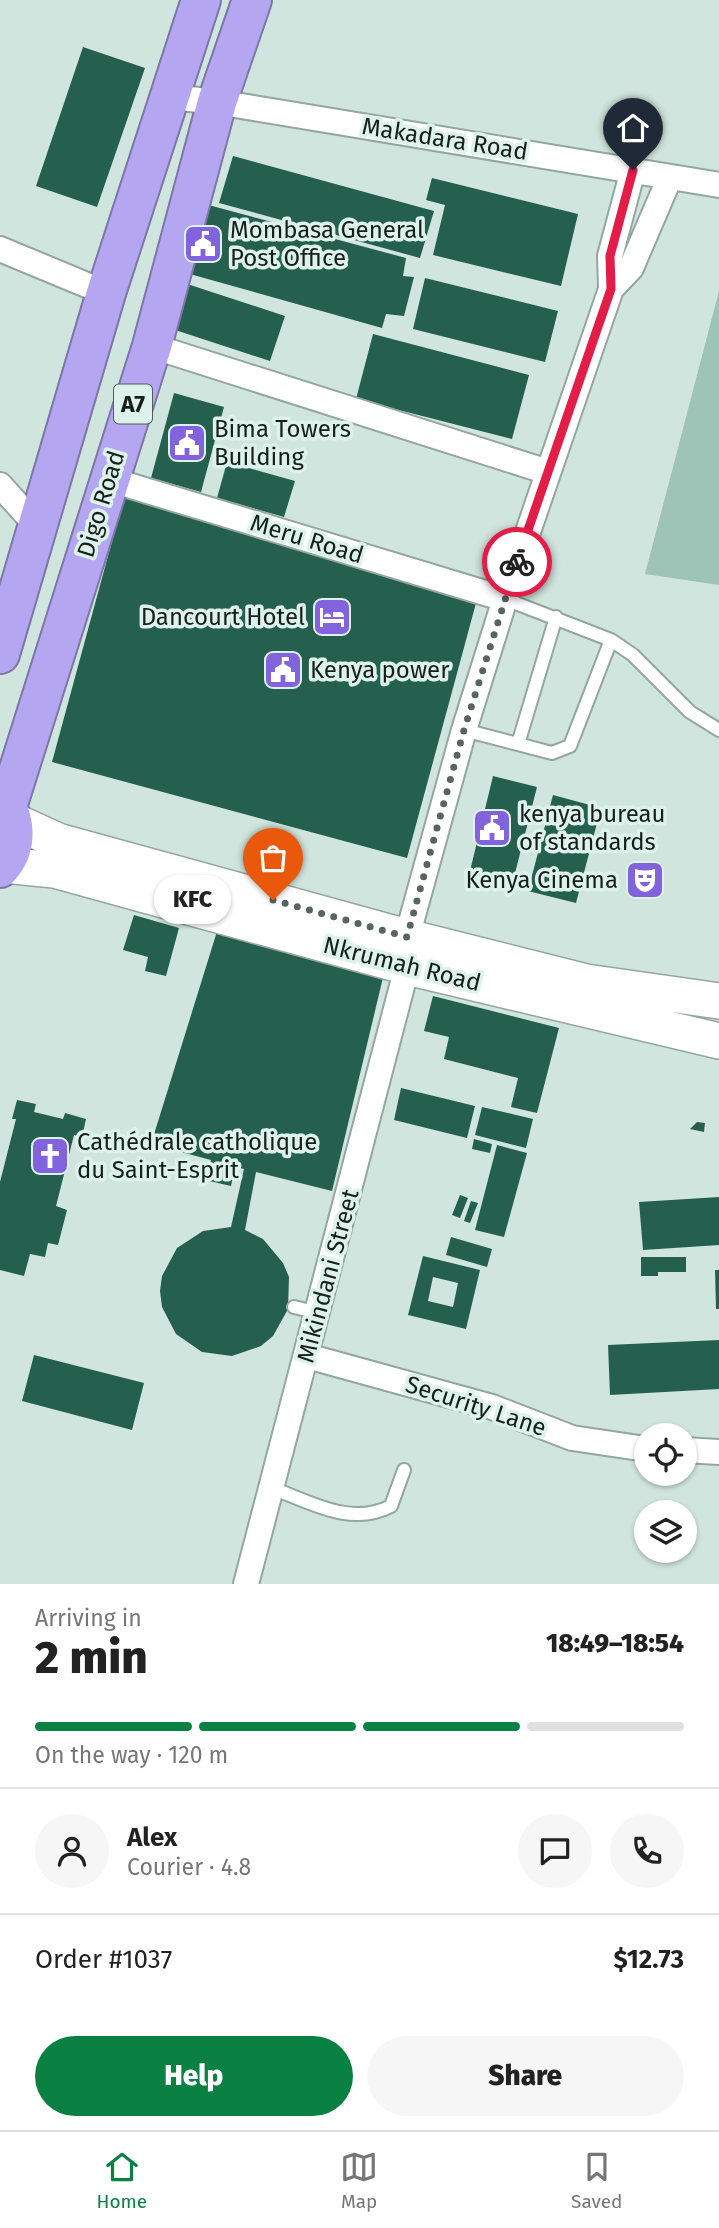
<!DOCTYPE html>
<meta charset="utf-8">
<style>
body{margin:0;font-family:"Fira Sans",sans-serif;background:#f6f6f6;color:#222;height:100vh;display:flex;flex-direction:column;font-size:26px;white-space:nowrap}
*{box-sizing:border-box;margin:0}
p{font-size:23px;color:#767676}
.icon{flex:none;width:38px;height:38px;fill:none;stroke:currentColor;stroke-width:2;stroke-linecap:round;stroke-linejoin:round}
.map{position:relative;height:1584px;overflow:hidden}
.details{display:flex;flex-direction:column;background:#fff;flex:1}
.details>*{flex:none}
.fabs{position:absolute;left:634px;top:1423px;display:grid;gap:14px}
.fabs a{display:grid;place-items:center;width:63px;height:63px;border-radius:50%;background:#fff;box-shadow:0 2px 5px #0004;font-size:35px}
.pin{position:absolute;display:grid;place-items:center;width:60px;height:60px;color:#fff;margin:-72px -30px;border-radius:50% 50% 50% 0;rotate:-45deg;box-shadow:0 0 7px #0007}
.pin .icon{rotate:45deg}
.courier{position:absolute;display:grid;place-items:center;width:70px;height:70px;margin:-35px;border:5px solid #e11d48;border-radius:50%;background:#fff;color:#222;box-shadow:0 2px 9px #0007}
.bubble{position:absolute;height:49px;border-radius:24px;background:#fff;box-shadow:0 2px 5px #0004;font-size:23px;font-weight:800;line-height:49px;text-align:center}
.overview em{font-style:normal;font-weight:800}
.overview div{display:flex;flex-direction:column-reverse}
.overview{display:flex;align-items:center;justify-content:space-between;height:119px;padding:0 35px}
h1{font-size:46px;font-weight:800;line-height:52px}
.bar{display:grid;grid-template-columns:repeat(4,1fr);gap:10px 7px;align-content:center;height:84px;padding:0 35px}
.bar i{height:9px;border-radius:5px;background:#e0e0e0}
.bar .active{background:#0b8043}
.bar p{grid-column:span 4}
.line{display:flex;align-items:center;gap:18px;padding:0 35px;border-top:2px solid #e0e0e0}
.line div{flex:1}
.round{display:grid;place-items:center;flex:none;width:74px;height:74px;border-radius:37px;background:#f6f6f6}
.primary-button{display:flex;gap:14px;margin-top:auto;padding:14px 35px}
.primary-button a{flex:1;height:80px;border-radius:42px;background:#0b8043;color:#fff;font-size:28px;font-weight:800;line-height:80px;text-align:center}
.primary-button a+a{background:#f6f6f6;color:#222}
.menu{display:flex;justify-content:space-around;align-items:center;height:98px;border-top:2px solid #e0e0e0;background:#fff;font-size:19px;color:#767676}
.menu a{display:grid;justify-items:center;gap:4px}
.menu .active{color:#0b8043}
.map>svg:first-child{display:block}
.green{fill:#9dc4b6}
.building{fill:#25604f;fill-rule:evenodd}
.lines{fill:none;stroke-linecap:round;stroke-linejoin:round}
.lane-casing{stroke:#93a69f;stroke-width:16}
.street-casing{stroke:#93a69f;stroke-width:28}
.secondary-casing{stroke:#93a69f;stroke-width:38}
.highway-casing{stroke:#7d77a6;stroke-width:42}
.lane{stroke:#fff;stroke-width:12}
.street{stroke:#fff;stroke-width:24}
.secondary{stroke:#fff;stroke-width:35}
.highway{stroke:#b4a6f1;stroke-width:38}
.done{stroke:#586460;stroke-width:7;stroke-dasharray:0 12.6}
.route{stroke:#e11d48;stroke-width:9}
.labels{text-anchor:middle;stroke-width:7;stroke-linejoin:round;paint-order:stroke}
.shield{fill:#ddf2ea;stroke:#525e5a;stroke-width:2}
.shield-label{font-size:23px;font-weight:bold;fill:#171f1c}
.street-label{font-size:24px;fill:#171f1c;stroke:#ddf2ea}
.poi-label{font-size:24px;fill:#171f1c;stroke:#ddf2ea;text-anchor:start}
</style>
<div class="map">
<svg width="719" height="1584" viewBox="0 0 719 1584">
<rect width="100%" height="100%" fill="#d0e5dd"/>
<path class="green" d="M719,291V585L645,574Z"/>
<path class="building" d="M83,47L145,68L97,207L36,186Z
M233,156L434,211L420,258L219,203Z
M432,178L578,214L561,286L433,255L445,205L426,200Z
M201,203L406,258L403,276L414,277L404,316L386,314L382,328L179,271Z
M425,278L558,311L545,362L413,329Z
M175,280L285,316L270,361L160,325Z
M373,334L529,375L512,439L356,399Z
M174,393L224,407L201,492L151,478Z
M227,462L295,481L284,517L217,498Z
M124,497L479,592L407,858L52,762Z
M493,776L537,787L513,881L470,871Z
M553,795L601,808L576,903L528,891Z
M134,915L179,928L166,976L145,971L148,957L123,950Z
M219,925L386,965L332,1191L256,1172L245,1230L263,1239L283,1263L289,1277L288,1309L273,1336L261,1346L232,1356L202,1352L176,1334L162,1307L160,1291L162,1276L177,1248L203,1231L231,1227L244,1169L235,1167L231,1186L205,1180L211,1160L151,1144Z
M433,996L559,1028L537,1113L511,1107L518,1078L444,1059L449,1037L424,1031Z
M401,1088L475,1106L467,1138L394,1120Z
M17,1100L36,1104L34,1112L63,1119L65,1113L86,1119L82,1137L74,1135L56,1206L67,1210L58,1245L48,1243L45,1257L30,1254L24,1276L0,1270V1182L16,1119H12Z
M482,1107L533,1119L526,1148L475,1135Z
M697,1122L705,1123L704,1132L690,1129Z
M474,1139L492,1144L490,1153L472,1149Z
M497,1145L527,1153L504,1237L475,1230Z
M460,1195L468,1198L460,1218L452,1215Z
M719,1197V1245L643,1250L639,1202Z
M471,1201L478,1203L470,1223L464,1221Z
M451,1237L492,1249L487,1267L446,1255Z
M423,1256L480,1270L466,1329L408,1315ZM433,1277L458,1283L453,1307L428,1301Z
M641,1257H686V1272H658V1276H641Z
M715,1270H719V1309H716Z
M719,1340V1389L610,1395L608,1345Z
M34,1355L144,1383L132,1430L22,1401Z"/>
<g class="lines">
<defs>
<path id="lane" d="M505,599L611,640L633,655L690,712L719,730
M464,730L552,753L570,746L611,640
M518,744L556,617
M294,1307L319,1313
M272,1488C310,1502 351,1527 391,1506L404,1470"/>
<path id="street" d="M171,97L217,102L719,185
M0,249L106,293
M611,289L631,268L670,177
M152,346L548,472
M108,479L505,599
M0,485L36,525
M407,937L464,730L505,599L611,289L610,256L633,170
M307,1356L492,1407L572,1438L646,1449
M684,1450L719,1452
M246,1584L407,967"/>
<path id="secondary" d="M14,821L58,841L407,937L586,982L719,1001
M4,865L54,870L407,967L719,1041"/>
<path id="highway" d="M0,654L106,293L201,0
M0,797C17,818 19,847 0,868
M7,807L152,346L217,102L252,0"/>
</defs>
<use href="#lane" class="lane-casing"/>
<use href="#street" class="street-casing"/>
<use href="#secondary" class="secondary-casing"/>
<use href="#highway" class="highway-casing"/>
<use href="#lane" class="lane"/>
<use href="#street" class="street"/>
<use href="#secondary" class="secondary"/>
<use href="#highway" class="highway"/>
</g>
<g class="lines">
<path class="done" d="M273,900L407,937L464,730L517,562"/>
<path class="route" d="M517,562L611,289L610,256L633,170"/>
</g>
<defs>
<symbol id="civic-square" viewBox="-11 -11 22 22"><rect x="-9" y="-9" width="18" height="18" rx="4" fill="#8362dd" stroke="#ddf2ea"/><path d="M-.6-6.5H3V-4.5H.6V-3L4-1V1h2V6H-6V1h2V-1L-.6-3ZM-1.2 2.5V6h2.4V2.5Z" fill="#fff"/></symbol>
<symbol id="hotel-square" viewBox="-11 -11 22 22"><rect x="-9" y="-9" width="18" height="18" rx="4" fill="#8362dd" stroke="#ddf2ea"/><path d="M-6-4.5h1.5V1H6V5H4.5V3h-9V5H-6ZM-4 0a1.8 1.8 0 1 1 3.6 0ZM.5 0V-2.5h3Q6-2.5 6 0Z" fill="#fff"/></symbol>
<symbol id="theatre-square" viewBox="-11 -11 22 22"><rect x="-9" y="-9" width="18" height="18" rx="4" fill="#8362dd" stroke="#ddf2ea"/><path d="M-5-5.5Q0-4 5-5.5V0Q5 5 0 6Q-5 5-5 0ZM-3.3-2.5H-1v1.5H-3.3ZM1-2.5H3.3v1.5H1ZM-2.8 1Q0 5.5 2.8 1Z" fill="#fff"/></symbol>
<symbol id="church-square" viewBox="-11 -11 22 22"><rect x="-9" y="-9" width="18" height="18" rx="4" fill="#8362dd" stroke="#ddf2ea"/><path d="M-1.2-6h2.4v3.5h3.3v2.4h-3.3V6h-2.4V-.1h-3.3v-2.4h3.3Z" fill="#fff"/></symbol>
</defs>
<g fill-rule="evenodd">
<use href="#civic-square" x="181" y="222" width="44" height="44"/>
<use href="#civic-square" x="165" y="421" width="44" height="44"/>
<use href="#hotel-square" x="310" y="595" width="44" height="44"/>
<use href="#civic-square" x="261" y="648" width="44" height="44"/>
<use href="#civic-square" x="470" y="806" width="44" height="44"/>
<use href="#theatre-square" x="623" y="858" width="44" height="44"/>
<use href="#church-square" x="28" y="1134" width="44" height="44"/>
</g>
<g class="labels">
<rect class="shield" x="114" y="384.5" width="38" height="39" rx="5"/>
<g class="shield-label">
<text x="133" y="412">A7</text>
</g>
<g class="street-label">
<text transform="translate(445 139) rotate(9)" y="8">Makadara Road</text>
<text transform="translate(101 504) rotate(-73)" y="8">Digo Road</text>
<text transform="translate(307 539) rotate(17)" y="8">Meru Road</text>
<text transform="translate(402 964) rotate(14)" y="8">Nkrumah Road</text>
<text transform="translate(328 1276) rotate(-75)" y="8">Mikindani Street</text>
<text transform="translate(476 1406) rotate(18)" y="8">Security Lane</text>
</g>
<g class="poi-label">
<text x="230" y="238">Mombasa General<tspan x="230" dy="28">Post Office</tspan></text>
<text x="214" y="437">Bima Towers<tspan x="214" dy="28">Building</tspan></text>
<text x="305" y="625" text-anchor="end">Dancourt Hotel</text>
<text x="310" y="678">Kenya power</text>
<text x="519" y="822">kenya bureau<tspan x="519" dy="28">of standards</tspan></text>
<text x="618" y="888" text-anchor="end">Kenya Cinema</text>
<text x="77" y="1150">Cathédrale catholique<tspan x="77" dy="28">du Saint-Esprit</tspan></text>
</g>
</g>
</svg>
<div class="fabs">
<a><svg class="icon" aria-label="locate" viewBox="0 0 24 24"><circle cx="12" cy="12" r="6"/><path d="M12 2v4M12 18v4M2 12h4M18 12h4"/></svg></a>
<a><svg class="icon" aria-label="layers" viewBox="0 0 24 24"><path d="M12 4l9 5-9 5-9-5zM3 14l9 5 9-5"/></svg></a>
</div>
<div class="pin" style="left:273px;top:900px;background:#ea580c"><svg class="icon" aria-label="bag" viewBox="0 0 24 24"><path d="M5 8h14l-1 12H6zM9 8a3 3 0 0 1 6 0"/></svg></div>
<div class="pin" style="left:633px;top:170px;background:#1f2937"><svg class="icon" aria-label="home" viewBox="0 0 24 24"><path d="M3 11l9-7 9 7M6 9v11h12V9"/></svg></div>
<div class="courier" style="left:517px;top:562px"><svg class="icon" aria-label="bike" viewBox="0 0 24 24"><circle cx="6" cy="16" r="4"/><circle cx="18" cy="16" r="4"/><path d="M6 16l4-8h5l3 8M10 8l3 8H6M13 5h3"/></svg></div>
<div class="bubble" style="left:154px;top:875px;width:77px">KFC</div>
</div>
<section class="details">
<div class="overview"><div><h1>2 min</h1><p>Arriving in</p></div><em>18:49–18:54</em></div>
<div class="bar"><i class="active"></i><i class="active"></i><i class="active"></i><i></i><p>On the way · 120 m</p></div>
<div class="line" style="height:126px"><a class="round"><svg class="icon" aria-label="person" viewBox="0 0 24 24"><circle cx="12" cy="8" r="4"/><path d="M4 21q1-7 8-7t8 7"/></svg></a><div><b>Alex</b><p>Courier · 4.8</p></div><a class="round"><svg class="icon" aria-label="chat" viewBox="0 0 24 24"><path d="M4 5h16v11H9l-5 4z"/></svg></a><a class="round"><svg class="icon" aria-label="phone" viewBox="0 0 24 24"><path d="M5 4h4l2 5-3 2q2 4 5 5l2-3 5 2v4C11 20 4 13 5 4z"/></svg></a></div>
<div class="line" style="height:91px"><div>Order #1037</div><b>$12.73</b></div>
<div class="primary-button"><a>Help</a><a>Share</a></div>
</section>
<nav class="menu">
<a class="active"><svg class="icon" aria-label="home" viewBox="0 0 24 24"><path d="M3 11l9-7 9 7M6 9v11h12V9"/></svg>Home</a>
<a><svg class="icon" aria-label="map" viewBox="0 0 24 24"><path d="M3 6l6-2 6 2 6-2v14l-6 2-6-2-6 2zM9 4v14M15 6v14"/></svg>Map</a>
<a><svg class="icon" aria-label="saved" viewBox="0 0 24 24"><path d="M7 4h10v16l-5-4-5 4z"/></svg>Saved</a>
</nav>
